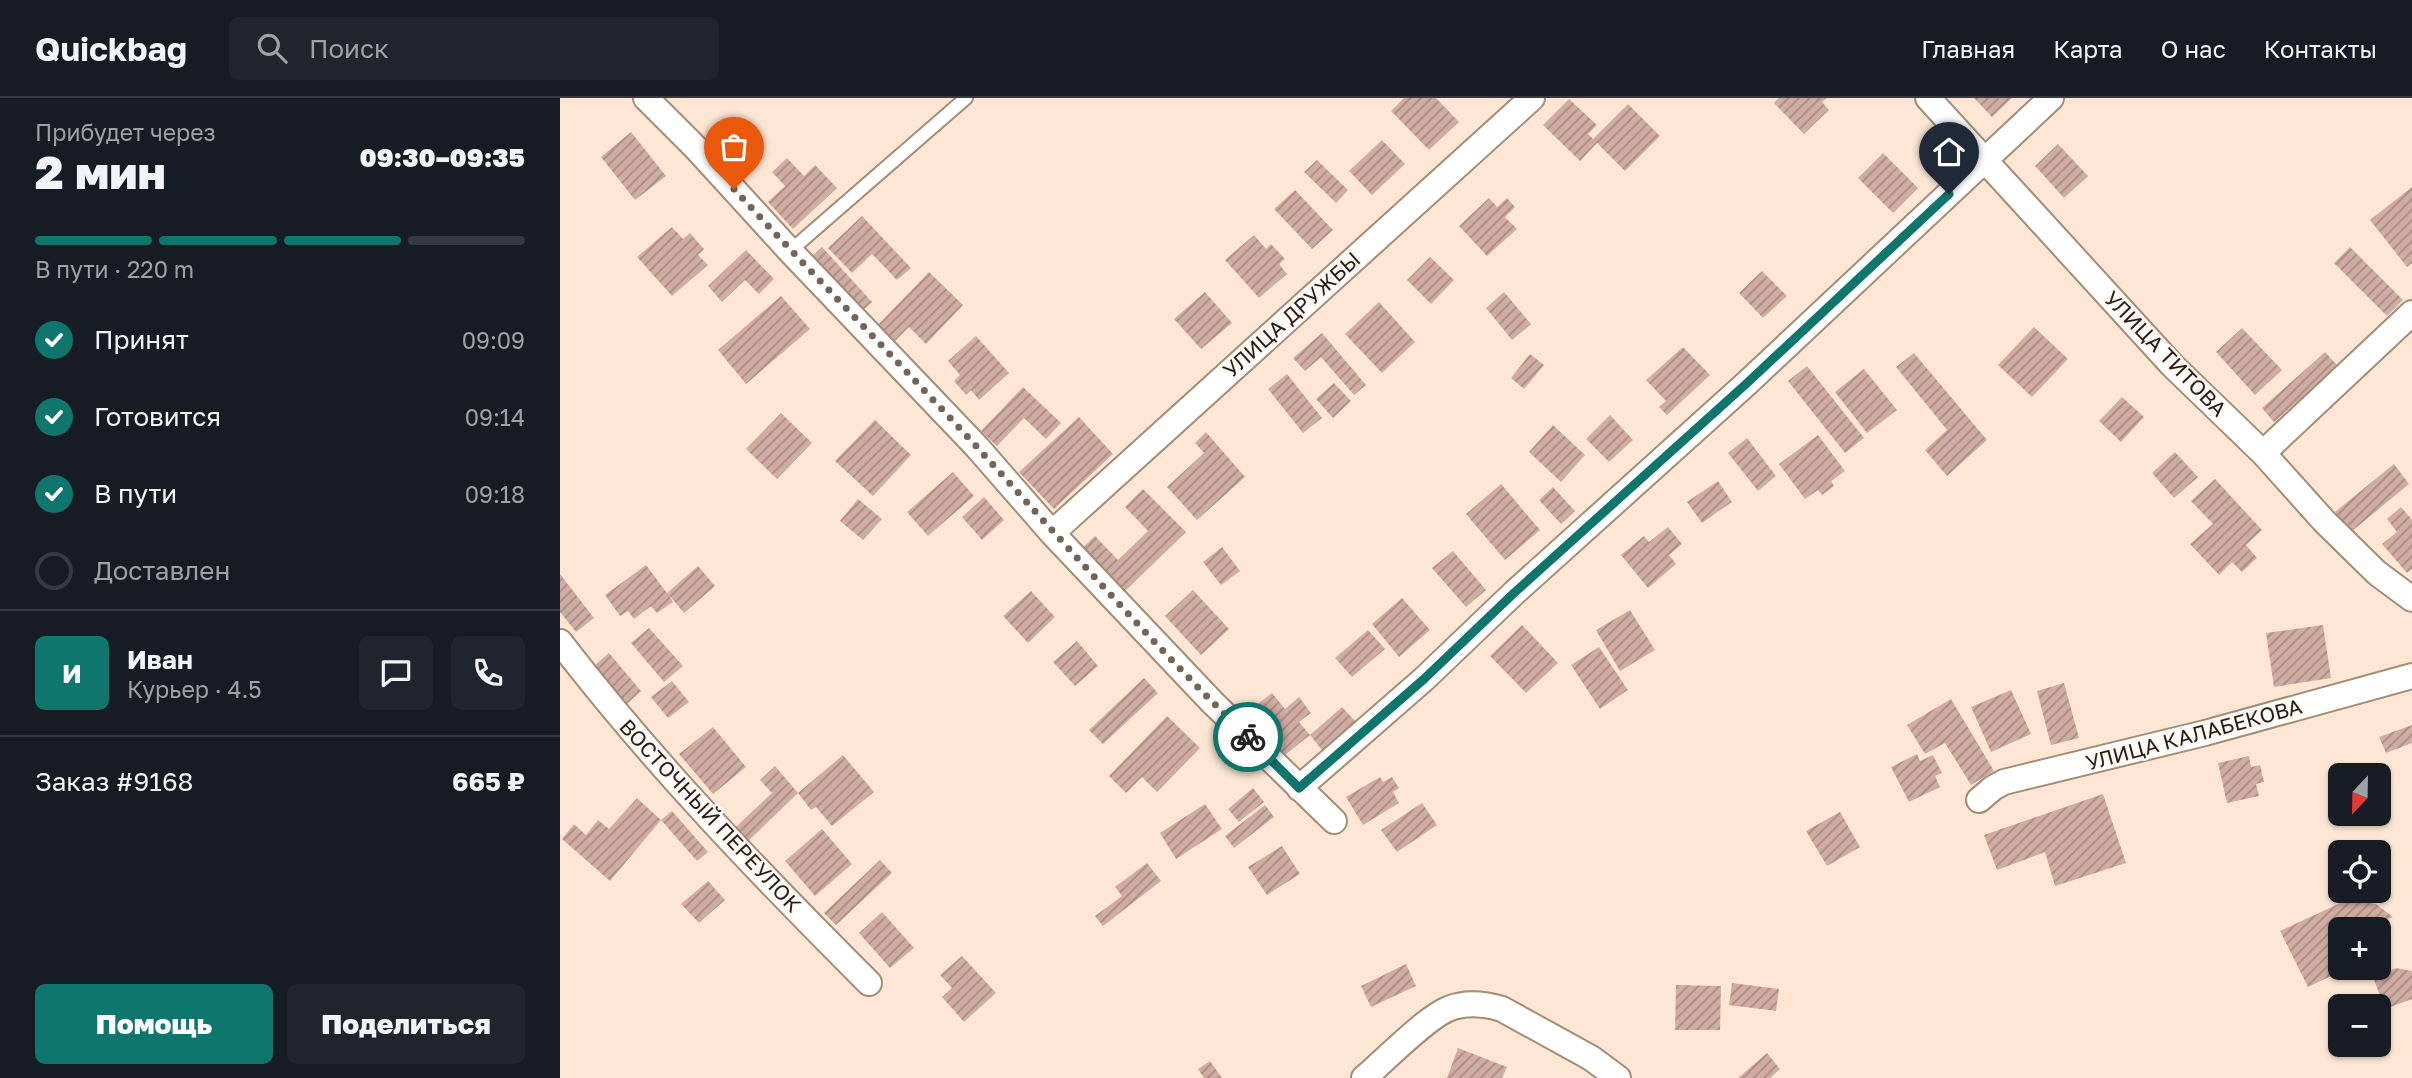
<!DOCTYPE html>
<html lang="ru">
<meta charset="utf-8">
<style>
body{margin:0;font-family:"Golos Text",sans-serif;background:#20242c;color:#f1f3f6;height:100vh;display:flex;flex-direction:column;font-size:26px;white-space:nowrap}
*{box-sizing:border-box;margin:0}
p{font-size:23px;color:#9ea1a6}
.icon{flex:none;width:38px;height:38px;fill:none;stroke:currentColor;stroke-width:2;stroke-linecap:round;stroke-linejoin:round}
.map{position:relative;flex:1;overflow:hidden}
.sheet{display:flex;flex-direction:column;background:#171b24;width:560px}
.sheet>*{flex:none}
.needle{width:46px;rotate:202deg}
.controls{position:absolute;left:1768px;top:665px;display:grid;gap:14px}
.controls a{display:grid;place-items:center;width:63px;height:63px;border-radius:10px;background:#171b24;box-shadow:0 2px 5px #0004;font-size:35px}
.pin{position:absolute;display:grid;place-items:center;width:60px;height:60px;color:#fff;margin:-72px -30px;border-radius:50% 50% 50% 0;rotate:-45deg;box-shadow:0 0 7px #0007}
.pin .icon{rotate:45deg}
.courier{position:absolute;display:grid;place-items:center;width:70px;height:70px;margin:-35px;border:5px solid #0f766e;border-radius:50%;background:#fff;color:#222;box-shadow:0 2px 9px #0007}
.summary em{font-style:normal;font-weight:800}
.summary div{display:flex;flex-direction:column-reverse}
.summary{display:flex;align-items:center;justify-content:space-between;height:119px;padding:0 35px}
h1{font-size:46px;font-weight:800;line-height:52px}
.bar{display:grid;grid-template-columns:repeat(4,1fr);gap:10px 7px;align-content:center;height:84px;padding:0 35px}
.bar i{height:9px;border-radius:5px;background:#363941}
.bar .active{background:#0f766e}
.bar p{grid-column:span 4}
.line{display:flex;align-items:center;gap:18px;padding:0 35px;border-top:2px solid #363941}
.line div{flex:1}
.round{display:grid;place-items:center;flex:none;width:74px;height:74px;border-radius:10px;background:#20242c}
ol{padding:0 35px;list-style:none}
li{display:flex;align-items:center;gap:21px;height:77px}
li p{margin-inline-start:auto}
li .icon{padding:7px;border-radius:50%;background:#0f766e;color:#fff;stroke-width:4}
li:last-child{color:#9ea1a6}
li i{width:38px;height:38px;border:4px solid #363941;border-radius:50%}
.button{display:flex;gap:14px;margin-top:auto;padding:14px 35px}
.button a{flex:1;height:80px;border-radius:10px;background:#0f766e;color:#fff;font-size:28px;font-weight:800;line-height:80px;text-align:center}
.button a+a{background:#20242c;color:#f1f3f6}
header{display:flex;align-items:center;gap:42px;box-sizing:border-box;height:98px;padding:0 35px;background:#171b24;border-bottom:2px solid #363941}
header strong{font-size:33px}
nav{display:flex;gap:38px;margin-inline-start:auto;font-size:24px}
.search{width:490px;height:63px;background:#20242c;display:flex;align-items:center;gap:18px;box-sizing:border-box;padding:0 24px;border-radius:10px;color:#9ea1a6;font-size:26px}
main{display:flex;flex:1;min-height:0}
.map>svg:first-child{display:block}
.building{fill:url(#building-hatch)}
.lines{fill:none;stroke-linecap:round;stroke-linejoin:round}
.lane-casing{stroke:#a48c75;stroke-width:16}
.street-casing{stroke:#a48c75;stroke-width:28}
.lane{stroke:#fff;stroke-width:12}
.street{stroke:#fff;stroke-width:24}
.done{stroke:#726457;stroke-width:7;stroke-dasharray:0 12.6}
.route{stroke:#0f766e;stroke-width:9}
.labels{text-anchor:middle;stroke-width:5;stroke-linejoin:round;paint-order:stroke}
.street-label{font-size:21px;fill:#271d14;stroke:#fdf8f3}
</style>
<header>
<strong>Quickbag</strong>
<div class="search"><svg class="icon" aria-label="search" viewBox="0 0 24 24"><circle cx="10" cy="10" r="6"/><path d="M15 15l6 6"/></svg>Поиск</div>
<nav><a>Главная</a><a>Карта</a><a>О нас</a><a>Контакты</a></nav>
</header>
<main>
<section class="sheet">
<div class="summary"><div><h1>2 мин</h1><p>Прибудет через</p></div><em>09:30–09:35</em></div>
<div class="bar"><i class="active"></i><i class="active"></i><i class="active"></i><i></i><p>В пути · 220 m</p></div>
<ol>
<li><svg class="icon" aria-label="check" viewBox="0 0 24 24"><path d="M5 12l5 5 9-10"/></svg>Принят<p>09:09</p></li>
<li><svg class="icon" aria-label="check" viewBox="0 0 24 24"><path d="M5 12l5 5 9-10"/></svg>Готовится<p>09:14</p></li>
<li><svg class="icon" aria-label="check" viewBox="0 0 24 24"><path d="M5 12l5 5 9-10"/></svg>В пути<p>09:18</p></li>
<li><i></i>Доставлен</li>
</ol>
<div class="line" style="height:126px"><b class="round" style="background:#0f766e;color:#fff">И</b><div><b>Иван</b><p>Курьер · 4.5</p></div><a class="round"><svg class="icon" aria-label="chat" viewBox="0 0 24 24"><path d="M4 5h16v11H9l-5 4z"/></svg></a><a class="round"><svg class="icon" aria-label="phone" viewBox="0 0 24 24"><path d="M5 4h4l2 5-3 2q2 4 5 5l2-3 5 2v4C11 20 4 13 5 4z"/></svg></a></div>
<div class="line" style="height:91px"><div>Заказ #9168</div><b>665 ₽</b></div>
<div class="button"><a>Помощь</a><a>Поделиться</a></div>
</section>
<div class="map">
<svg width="1852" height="980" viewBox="0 0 1852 980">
<defs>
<pattern id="building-hatch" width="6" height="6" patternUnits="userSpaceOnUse" patternTransform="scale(1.75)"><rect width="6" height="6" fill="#d0aca2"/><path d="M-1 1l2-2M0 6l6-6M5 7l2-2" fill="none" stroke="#a98b83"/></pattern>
</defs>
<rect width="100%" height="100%" fill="#fde7d4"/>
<path class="building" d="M844,0H876L899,24L869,52L831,13Z
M1219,0H1267L1262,4L1269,12L1244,36L1214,5Z
M1414,0H1452L1432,19Z
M1009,1L1037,27L1028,36L1033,41L1068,6L1100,38L1065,73L1037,45L1020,63L983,27Z
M71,34L106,78L75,102L41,59Z
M822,42L845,66L812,97L789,73Z
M1498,46L1528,78L1504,100L1475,68Z
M1323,55L1358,90L1333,115L1298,80Z
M227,60L244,78L255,67L277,90L233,131L208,104L225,88L212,74Z
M757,62L788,92L776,105L744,74Z
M1852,89V165L1847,169L1810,122Z
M735,92L773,132L752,151L714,111Z
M929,100L937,109L947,100L955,109L945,119L957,131L927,158L899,128Z
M302,118L351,170L337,182L312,156L292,175L268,150Z
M112,129L123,141L130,135L144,151L138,157L148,167L112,198L77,159Z
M694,137L706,151L711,146L725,161L719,166L727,176L699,200L665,162Z
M262,149L312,204L301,214L251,159Z
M1790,149L1843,202L1827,218L1774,165Z
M186,152L214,181L199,196L185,182L162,204L148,188Z
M870,159L894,182L871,206L847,182Z
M1202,173L1227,198L1203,220L1179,195Z
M369,174L403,207L366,246L349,229L333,245L316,229Z
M645,194L672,225L641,251L614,221Z
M944,194L971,226L952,242L926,210Z
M221,198L250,231L186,286L158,252Z
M819,204L855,244L822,275L785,236Z
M1474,229L1508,261L1472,299L1438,267Z
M1682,230L1722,272L1695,297L1656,254Z
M762,235L806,287L794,297L761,259L745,273L733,260Z
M416,238L449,275L419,302L411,292L406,297L394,283L400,277L388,263Z
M1123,249L1150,277L1107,317L1099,309L1106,303L1086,282Z
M1765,254L1778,268L1714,324L1702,310Z
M1354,255L1427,342L1387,378L1365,352L1387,332L1336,269Z
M970,256L984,267L964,291L951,280Z
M1247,268L1304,340L1285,355L1228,283Z
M1304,271L1337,312L1307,335L1275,294Z
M727,276L762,320L743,335L708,291Z
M774,285L791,303L773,320L756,301Z
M463,289L501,325L486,341L464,320L437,348L421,333Z
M1562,299L1584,319L1561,344L1539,323Z
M221,315L252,345L217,381L186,351Z
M1050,317L1073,342L1049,364L1026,341Z
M519,319L553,356L494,411L459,374Z
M315,322L351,357L313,398L275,363Z
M993,327L1025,357L1001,384L969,354Z
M646,334L685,379L637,422L607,389L644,355L635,345Z
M1258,337L1285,373L1271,383L1274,388L1262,397L1258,392L1245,401L1219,366Z
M1187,340L1216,378L1198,393L1168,355Z
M1615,354L1638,379L1614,400L1592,375Z
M1834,366L1849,386L1791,434L1775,414Z
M393,374L414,398L368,438L347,414Z
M1655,381L1702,432L1686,447L1697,460L1682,474L1672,464L1659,477L1630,446L1653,426L1631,403Z
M1158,383L1172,404L1142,425L1127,404Z
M941,386L980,432L945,462L906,416Z
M993,389L1015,413L1001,426L979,402Z
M583,391L626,434L560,498L518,454L535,438L558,462L588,433L565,409Z
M424,399L444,422L422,442L402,419Z
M298,401L322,421L303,442L280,423Z
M1841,409L1852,422V471L1847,475L1822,446L1837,434L1827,421Z
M1108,429L1122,446L1109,457L1116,466L1088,490L1061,457L1084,438L1089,444Z
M662,449L680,473L661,487L643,464Z
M893,453L926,492L906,509L872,470Z
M86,467L107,495L138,468L155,488L124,515L109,497L113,504L97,515L91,508L74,521L68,513L60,518L45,497Z
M0,476L34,520L16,534L0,514Z
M633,492L669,531L641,557L605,518Z
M471,493L495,519L468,545L443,518Z
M842,500L870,532L839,559L812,526Z
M1070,512L1095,552L1060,573L1036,532Z
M962,527L998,565L966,595L930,558Z
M1763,527L1771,580L1714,589L1706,535Z
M89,530L123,568L104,584L71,545Z
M808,532L825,551L792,579L775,560Z
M517,543L538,568L515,588L493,564Z
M1039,549L1068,592L1040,611L1011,567Z
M49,555L81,593L67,606L34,568Z
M584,580L598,595L543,646L529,632Z
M112,583L129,604L108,620L91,599Z
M1504,585L1519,640L1491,647L1477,593Z
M1451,592L1471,636L1431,654L1411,609Z
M712,595L725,611L739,599L751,615L739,624L750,637L725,657L690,612Z
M1391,601L1434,673L1411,687L1385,645L1365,656L1347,627Z
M782,609L795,623L762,652L750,637Z
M607,618L640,650L597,694L582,679L566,695L549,678Z
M1852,627V645L1826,655L1819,639Z
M153,629L186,669L153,696L119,656Z
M1357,656L1360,663L1373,657L1382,675L1375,678L1380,689L1349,704L1331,669Z
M283,657L314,694L272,728L256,709L251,712L238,695Z
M1689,658L1691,669L1700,667L1704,684L1696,686L1699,698L1667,705L1658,665Z
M215,668L238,695L179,752L166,738L212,695L200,682Z
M820,679L823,684L832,679L839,690L833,694L839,705L803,727L786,699Z
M693,690L704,704L679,724L668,711Z
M1543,696L1566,765L1495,788L1485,754L1437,772L1424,737Z
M77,700L101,722L50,783L2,741L14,726L26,737L38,722L49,731Z
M862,705L877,727L837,754L821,732Z
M645,706L662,731L616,761L600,735Z
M705,707L714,719L674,750L665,738Z
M112,713L148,754L137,763L101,722Z
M1280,714L1300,749L1267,768L1246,733Z
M262,731L292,766L255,798L225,763Z
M722,748L740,776L707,797L688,769Z
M320,762L332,775L276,827L264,815Z
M587,765L601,783L543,828L535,818L562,798L555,789Z
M148,783L165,802L139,825L121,806Z
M1789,801L1816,806L1833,819L1809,831H1780V870H1788L1748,889L1720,833Z
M322,814L354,850L330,870L299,835Z
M402,858L436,895L404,924L382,899L392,890L380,877Z
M846,866L856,888L811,909L801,888Z
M1836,870L1852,873V901L1825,911L1813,879Z
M1172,885L1219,891L1216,913L1169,907Z
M1116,887L1161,888L1160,932H1115Z
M898,950L947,969L942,980H887Z
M1207,955L1220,971L1210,980H1178Z
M650,963L662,980H644L638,971Z"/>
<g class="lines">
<defs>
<path id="lane" d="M230,153L406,0"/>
<path id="street" d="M86,0L136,50L230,153L417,349L492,435L652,604L774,723
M1368,0L1612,267L1703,355L1764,423L1817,475L1852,501
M1703,355L1852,215
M492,435L972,0
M0,544C94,666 200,776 309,885
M739,690L864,581L954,495L1186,286L1491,0
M1419,702L1433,690L1444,684L1645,635L1852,578
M804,980C824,963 866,920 888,911C905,904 925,906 942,911L1031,960L1058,980"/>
</defs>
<use href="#lane" class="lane-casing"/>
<use href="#street" class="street-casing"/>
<use href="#lane" class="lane"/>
<use href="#street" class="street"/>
</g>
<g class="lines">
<path class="done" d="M174,91C254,178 337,262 417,349C506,447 593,547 688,639"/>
<path class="route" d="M688,639L739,690L864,581L954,495L1186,286L1389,96"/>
</g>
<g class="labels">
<g class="street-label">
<text transform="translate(732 217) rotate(-42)" y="7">УЛИЦА ДРУЖБЫ</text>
<text transform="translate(1605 256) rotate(46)" y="7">УЛИЦА ТИТОВА</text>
<text transform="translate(1634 637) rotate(-15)" y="7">УЛИЦА КАЛАБЕКОВА</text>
<text transform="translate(150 718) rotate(47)" y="7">ВОСТОЧНЫЙ ПЕРЕУЛОК</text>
</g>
</g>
</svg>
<div class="controls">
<a><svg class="needle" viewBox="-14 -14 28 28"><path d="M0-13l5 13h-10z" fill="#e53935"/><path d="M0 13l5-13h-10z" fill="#9ea1a6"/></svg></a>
<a><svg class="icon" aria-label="locate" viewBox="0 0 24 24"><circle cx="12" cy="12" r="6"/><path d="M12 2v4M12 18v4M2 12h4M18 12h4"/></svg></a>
<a>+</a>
<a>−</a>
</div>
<div class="pin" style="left:174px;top:91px;background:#ea580c"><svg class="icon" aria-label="bag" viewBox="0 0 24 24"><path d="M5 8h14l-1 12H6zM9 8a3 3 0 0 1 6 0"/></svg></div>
<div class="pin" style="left:1389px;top:96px;background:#1f2937"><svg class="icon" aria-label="home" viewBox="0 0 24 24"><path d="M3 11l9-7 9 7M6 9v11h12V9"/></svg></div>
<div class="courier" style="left:688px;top:639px"><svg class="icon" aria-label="bike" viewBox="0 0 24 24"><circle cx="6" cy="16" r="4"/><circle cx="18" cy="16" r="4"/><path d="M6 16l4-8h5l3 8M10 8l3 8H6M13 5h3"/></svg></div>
</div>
</main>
